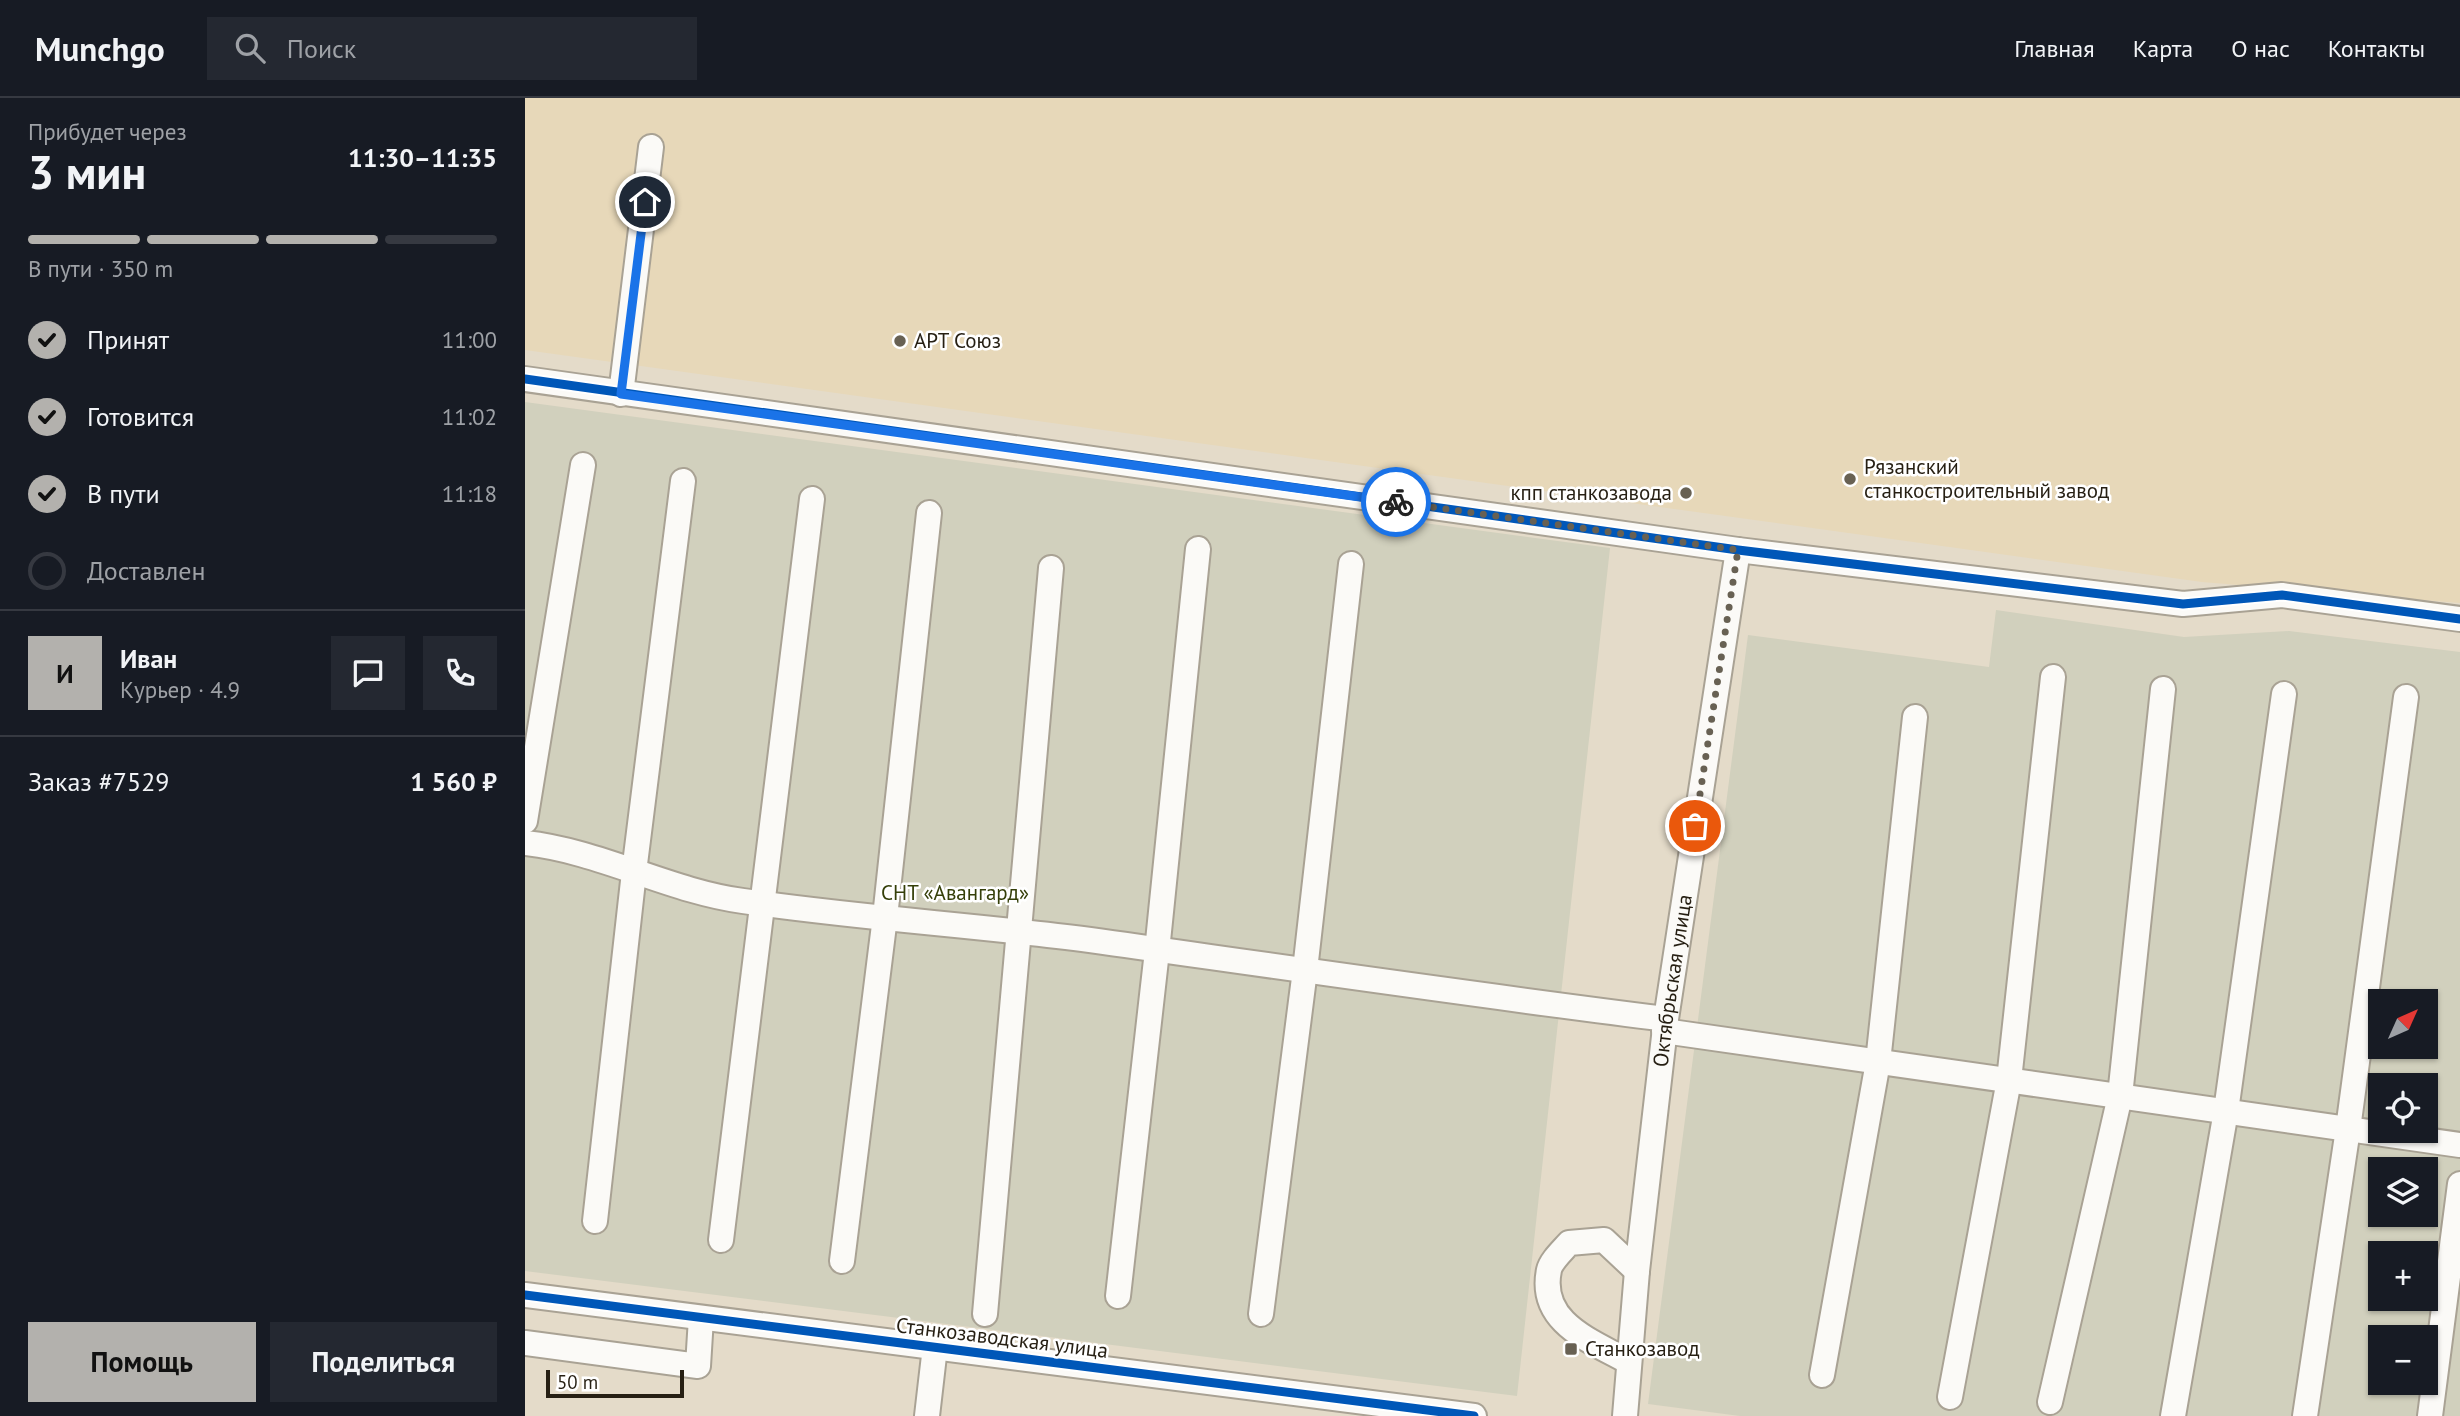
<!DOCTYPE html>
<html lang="ru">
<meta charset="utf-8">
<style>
body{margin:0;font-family:"PT Sans",sans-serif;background:#242831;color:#f1f3f6;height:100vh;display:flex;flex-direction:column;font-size:26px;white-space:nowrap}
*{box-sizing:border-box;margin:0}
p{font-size:23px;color:#9ea1a6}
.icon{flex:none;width:38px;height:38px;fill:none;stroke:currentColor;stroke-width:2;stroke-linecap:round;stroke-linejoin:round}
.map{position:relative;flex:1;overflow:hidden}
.sheet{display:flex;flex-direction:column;background:#171b24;width:525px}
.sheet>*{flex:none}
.needle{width:46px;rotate:45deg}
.tools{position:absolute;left:1843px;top:891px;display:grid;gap:14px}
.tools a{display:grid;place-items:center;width:70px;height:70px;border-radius:0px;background:#171b24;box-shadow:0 2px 5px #0004;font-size:35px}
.scale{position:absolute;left:21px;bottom:18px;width:138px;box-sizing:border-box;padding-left:7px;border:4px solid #261f13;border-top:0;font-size:19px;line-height:24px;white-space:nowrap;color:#261f13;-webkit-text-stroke:5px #fff;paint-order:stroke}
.pin{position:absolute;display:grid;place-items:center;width:60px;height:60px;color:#fff;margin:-30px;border:4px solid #fff;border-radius:50%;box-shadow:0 2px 7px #0007}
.courier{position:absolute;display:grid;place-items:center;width:70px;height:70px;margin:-35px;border:5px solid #1a73e8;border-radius:50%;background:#fff;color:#222;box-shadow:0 2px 9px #0007}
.headline em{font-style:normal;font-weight:600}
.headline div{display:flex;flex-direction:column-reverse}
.headline{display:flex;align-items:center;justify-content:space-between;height:119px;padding:0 28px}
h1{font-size:46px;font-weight:600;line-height:52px}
.bar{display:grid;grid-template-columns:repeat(4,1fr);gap:10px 7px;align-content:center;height:84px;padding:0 28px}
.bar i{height:9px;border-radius:5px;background:#363941}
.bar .on{background:#b3b1ad}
.bar p{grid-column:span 4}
.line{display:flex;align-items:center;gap:18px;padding:0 28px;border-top:2px solid #363941}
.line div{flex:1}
.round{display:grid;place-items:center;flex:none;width:74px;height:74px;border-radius:0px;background:#242831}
ol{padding:0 28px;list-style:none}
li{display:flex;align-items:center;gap:21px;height:77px}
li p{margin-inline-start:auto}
li .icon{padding:7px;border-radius:50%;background:#b3b1ad;color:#111;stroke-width:4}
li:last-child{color:#9ea1a6}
li i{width:38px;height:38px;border:4px solid #363941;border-radius:50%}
.action{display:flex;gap:14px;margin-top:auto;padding:14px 28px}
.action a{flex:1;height:80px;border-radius:0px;background:#b3b1ad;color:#111;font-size:28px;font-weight:600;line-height:80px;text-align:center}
.action a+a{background:#242831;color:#f1f3f6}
header{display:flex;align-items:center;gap:42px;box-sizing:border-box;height:98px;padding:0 35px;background:#171b24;border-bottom:2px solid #363941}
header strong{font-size:33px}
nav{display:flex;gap:38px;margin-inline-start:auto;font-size:24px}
.search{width:490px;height:63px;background:#242831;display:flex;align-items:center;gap:18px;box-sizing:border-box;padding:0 24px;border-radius:0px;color:#9ea1a6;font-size:26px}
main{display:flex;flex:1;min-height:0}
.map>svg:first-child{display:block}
.built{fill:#e7d8b9}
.green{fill:#d1d0bd;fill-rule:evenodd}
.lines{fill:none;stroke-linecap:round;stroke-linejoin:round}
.minor-casing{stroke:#a9a294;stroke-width:28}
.minor{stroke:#fbfaf7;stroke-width:24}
.cycleway-casing{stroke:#fff;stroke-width:13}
.cycleway{stroke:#0057b8;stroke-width:9}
.done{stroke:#686153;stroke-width:7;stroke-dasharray:0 12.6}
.route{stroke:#1a73e8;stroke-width:9}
.poi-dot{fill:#686153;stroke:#fff;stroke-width:2.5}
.labels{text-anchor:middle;stroke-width:5;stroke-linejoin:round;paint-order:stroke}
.poi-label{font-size:21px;fill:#261f13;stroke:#fff;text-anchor:start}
.park-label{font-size:21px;fill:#353f09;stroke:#fff}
.street-label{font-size:21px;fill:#261f13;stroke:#fff}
</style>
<header>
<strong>Munchgo</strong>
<div class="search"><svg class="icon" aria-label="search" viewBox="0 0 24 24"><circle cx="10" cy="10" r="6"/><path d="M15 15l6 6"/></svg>Поиск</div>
<nav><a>Главная</a><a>Карта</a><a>О нас</a><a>Контакты</a></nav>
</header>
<main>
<section class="sheet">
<div class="headline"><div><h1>3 мин</h1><p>Прибудет через</p></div><em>11:30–11:35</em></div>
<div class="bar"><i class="on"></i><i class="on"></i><i class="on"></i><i></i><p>В пути · 350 m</p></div>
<ol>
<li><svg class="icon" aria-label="check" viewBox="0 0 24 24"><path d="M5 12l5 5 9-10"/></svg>Принят<p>11:00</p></li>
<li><svg class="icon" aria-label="check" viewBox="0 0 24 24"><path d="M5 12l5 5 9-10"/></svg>Готовится<p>11:02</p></li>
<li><svg class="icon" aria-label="check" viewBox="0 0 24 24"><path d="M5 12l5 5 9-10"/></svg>В пути<p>11:18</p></li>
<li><i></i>Доставлен</li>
</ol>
<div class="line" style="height:126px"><b class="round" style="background:#b3b1ad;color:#111">И</b><div><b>Иван</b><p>Курьер · 4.9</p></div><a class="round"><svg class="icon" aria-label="chat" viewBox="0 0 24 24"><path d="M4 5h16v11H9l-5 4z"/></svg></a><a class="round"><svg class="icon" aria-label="phone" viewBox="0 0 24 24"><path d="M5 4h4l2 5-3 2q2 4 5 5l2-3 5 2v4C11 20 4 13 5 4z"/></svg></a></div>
<div class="line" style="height:91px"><div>Заказ #7529</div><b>1 560 ₽</b></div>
<div class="action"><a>Помощь</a><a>Поделиться</a></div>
</section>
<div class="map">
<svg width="1935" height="1318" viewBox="0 0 1935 1318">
<rect width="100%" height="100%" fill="#e4dbc9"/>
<path class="built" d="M0,0H1935V505L1677,484L0,252Z"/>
<path class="green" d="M0,304L1085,450L992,1298L0,1173Z
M1471,512L1659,539L1764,533L1935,554V1318H1215L1123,1306L1223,537L1464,569ZM1855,903H1900V948H1855ZM1855,987H1900V1032H1855ZM1855,1071H1900V1116H1855ZM1855,1155H1900V1200H1855ZM1855,1239H1900V1284H1855Z"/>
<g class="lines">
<defs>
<g id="minor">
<path d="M0,281L1213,452L1658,506L1757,497L1935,521"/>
<path d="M96,296L126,49"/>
<path d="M0,723L58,367"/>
<path d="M0,745C75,753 144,793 218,803C333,820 450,827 565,842C757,869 948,897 1141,921"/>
<path d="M1139,933L1935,1047"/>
<path d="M70,1123L109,774L158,383"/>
<path d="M196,1142L287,401"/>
<path d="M317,1163L360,819L404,415"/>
<path d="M0,1197L949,1318"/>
<path d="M593,1198L632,853L673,451"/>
<path d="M460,1216L526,470"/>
<path d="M736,1216L780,872L826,466"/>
<path d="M0,1245L173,1268L176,1220"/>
<path d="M1104,1264C1067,1243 1013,1225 1024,1172C1026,1163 1038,1152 1044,1145L1079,1142L1112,1173"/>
<path d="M1297,1277L1353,964L1390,619"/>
<path d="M1425,1299L1484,982L1528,579"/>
<path d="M1525,1304L1595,998L1638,591"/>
<path d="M402,1318L410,1249"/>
<path id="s1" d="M1100,1318L1112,1173L1141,921L1213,452"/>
<path d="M1648,1318L1701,1013L1759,596"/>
<path d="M1780,1318L1823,1031L1881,599"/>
<path d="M1905,1318L1935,1086"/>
</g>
</defs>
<use href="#minor" class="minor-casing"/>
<use href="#minor" class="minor"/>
<defs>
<path id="cycleway" d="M0,281L1213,452L1658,506L1757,497L1935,521
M0,1197L949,1318"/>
</defs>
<use href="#cycleway" class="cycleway-casing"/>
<use href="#cycleway" class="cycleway"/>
</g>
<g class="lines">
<path class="done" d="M871,404L1213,452L1170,728"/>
<path class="route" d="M120,104L96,296L871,404"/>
</g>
<g class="poi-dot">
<circle cx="375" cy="243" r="7"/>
<circle cx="1325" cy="381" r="7"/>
<circle cx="1161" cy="395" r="7"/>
<rect x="1039" y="1244" width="14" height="14" rx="3.5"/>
</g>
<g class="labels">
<g class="poi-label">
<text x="389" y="250">АРТ Союз</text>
<text x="1339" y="376">Рязанский<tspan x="1339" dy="24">станкостроительный завод</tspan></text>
<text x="1147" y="402" text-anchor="end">кпп станкозавода</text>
<text x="1060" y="1258">Станкозавод</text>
</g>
<g class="park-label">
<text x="430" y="802">СНТ «Авангард»</text>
</g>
<g class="street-label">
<text dy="7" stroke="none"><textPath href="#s1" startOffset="438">Октябрьская улица</textPath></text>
<text transform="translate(477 1240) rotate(7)" y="7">Станкозаводская улица</text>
</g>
</g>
</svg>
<div class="tools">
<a><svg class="needle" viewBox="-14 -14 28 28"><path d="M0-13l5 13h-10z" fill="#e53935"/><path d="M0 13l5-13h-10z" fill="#9ea1a6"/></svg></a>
<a><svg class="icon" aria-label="locate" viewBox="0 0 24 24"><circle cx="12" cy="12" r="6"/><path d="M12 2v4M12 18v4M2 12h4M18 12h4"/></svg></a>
<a><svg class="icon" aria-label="layers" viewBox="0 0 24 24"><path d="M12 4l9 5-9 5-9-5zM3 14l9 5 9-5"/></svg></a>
<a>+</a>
<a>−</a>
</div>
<div class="scale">50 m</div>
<div class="pin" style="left:1170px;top:728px;background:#ea580c"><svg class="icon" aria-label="bag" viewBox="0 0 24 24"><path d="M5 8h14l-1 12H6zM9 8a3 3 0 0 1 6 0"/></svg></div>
<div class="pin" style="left:120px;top:104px;background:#1f2937"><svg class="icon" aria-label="home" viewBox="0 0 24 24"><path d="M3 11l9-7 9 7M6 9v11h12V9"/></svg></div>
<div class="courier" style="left:871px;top:404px"><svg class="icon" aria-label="bike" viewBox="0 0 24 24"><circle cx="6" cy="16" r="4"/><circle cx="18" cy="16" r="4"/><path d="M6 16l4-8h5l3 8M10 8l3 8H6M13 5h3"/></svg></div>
</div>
</main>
